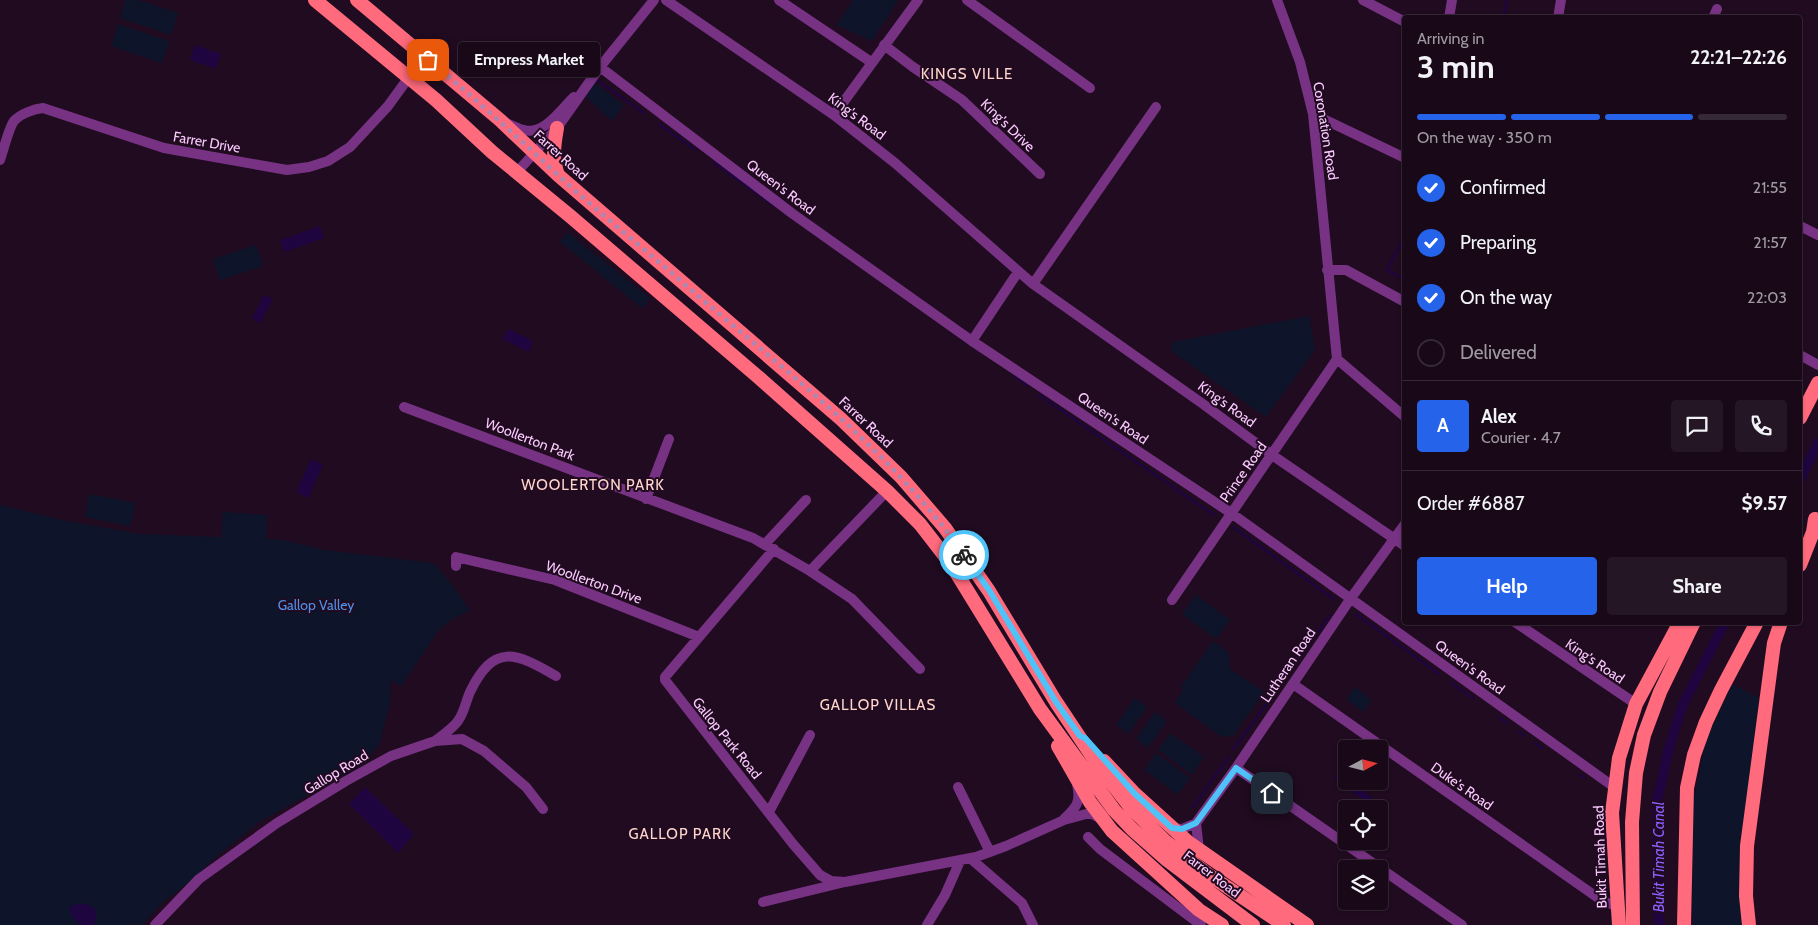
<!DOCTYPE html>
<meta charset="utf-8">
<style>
body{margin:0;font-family:Cabin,sans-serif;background:#251625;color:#f1f3f6;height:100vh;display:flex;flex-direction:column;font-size:19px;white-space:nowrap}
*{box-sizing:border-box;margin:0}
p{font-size:16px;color:#9f9aa2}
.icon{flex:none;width:28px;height:28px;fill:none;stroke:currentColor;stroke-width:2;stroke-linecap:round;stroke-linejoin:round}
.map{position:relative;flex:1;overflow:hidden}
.drawer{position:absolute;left:1402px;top:15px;width:400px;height:610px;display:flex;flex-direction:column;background:#180818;border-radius:5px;box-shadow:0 1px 4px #0004,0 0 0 1px #362937}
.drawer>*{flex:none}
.needle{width:32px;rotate:83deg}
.controls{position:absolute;left:1338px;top:740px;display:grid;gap:10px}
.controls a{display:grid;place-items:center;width:50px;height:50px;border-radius:5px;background:#180818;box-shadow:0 1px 4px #0004,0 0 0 1px #362937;font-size:25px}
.pin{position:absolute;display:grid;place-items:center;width:42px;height:42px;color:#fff;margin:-21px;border-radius:10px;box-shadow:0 2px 8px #0006}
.courier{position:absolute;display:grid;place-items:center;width:50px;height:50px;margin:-25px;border:4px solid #4fc3f7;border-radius:50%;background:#fff;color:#222;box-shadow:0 1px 6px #0007}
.bubble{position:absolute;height:35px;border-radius:5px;background:#180818;box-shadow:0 1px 4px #0004,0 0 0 1px #362937;font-size:16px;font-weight:700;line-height:35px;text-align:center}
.summary em{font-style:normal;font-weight:700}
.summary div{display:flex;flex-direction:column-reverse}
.summary{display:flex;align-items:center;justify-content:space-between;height:85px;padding:0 15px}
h1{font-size:32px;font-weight:700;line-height:38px}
.bar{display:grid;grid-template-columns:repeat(4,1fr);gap:8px 5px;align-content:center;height:60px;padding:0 15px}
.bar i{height:6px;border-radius:4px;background:#362937}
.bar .active{background:#2563eb}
.bar p{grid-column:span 4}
.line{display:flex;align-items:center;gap:12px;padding:0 15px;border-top:1px solid #362937}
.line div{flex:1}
.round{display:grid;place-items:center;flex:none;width:52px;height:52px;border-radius:5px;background:#251625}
ol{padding:0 15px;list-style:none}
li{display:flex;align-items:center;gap:15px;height:55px}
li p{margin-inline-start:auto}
li .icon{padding:5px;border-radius:50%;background:#2563eb;color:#fff;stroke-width:4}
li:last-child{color:#9f9aa2}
li i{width:28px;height:28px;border:2px solid #362937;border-radius:50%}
.cta{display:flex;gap:10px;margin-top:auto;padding:10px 15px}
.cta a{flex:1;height:58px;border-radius:5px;background:#2563eb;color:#fff;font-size:20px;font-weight:700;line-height:58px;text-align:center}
.cta a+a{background:#251625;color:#f1f3f6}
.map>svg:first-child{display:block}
.green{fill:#0e142a}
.water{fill:#1f053f}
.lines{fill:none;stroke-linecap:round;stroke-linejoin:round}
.stream{stroke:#1f053f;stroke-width:2.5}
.canal{stroke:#1f053f;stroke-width:10}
.minor{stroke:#773283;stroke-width:10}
.trunk{stroke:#ff6a7c;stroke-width:14}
.done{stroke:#ae87b1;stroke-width:5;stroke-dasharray:0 9}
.route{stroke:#4fc3f7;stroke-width:6}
.labels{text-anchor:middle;stroke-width:4;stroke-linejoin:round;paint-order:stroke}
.street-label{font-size:14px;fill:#fbcaff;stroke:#200b20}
.park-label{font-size:14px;fill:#4e91e7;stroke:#200b20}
.neighbourhood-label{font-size:15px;letter-spacing:1px;fill:#ffd5cc;stroke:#200b20}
.water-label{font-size:15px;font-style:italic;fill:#8c60ff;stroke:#200b20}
</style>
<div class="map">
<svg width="1818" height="925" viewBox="0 0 1818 925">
<rect width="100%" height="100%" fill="#200b20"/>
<path class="green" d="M125,0H138L178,13L171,35L120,18Z
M853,0H898L872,41L836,25Z
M118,24L169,41L162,63L111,46Z
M592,81L624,105L612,121L584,95Z
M567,232L650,298L642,308L560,242Z
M256,245L263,266L220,280L213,259Z
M1309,316L1315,350L1266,417L1171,351L1173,342Z
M89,494L135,503L130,526L85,517Z
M0,505L67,521L140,534L221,537L223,512L267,515L266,539L282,540L325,550L433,563L446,577L470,610L451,620L438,631L401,686L391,680L390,701L380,743L362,765L259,822L217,856L187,884L164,901L142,925H0Z
M1196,595L1230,620L1216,639L1182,614Z
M1213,641L1228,652L1230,669L1264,692L1233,736L1222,737L1175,703L1183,690L1180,688Z
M1732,684L1761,699L1743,925H1692L1693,803L1706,740Z
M1355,687L1371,700L1363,712L1346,699Z
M1135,698L1147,707L1128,734L1116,725Z
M1155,712L1167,721L1148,748L1136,739Z
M1170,733L1204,757L1192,775L1158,750Z
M1156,753L1190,778L1178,795L1144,770Z"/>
<path class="water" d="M195,45L221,54L216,69L190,60Z
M320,226L324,238L284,252L280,240Z
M264,295L273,299L260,323L252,318Z
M509,329L533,341L529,352L502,339Z
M311,459L323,465L308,498L296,492Z
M1338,773L1346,779V781H1349L1373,798L1369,804L1334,779Z
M365,787L414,834L398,853L349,804Z
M84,903L94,908L97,914L94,925H79L71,914L70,906Z"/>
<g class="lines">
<path class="stream" d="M1503,18L1507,0
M598,81L644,113
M659,124L696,150
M713,162L775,206
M1405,235L1387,270L1405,280
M1014,375L1026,385
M1039,395L1214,515
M1233,527L1335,600
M1356,614L1439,674
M1290,671L1329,616
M1450,682L1473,698
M1500,718L1507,723
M1518,731L1524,735
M1535,743L1542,748
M1233,750L1281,684
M1580,775L1584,778
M1193,807L1229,757"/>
<path class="canal" d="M1800,479L1818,443
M1659,925L1657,801L1668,752L1682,706L1725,622"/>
<path class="minor" d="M666,0L834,115L895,163L1033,284L1203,404L1272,455L1405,546
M779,0L871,62
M967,0L1090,88
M1277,0L1300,62L1313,114L1337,359L1405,417
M1363,0L1405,22
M1449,18L1452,0
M1558,18L1561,0
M1713,18L1717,9
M884,45L913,67L962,100L1040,174
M600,67L793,214L972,341L1231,513L1614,787
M1313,114L1405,158
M834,115L918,0
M506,123C512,125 518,129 524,130C544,136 561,109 574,97
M0,160C3,152 9,127 14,121C20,114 34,109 43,108L164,148L287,170L309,167L328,161L350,147L388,106L409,77
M517,172L557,128L600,67L654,0
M1800,226L1818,235
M1327,270H1346L1405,302
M1033,284L1156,107
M972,341L1018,272
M1800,355L1818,365
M404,407L753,538L810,571L852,599L920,669
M646,499L669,439
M765,544L806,500
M774,549L665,677V680L793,844L820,875L831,881L845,882
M456,566V557L555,580L699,637
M810,571L887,491
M1172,600L1337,359
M1515,622L1636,704
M1293,684L1601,900L1618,907
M435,741C443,735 452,729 458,721C464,713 466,701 470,692C494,643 515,652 556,676
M1236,768L1462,925
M958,787L990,852
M769,812L810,735
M1064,819C1077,807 1081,802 1077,784
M1196,823L1199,850
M1172,828L1182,829L1196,823L1236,768L1351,598L1405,524
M1088,837L1100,849L1201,925
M970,858L1022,903L1033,925
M763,902L845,882L976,857L1006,846L1064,820L1086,814H1092L1101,819
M155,925L199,879L277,823L346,781L391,756L435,741L462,739L484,751L526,787L543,809
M927,925L945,895L960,861"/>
<path class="trunk" d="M315,0L436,100L492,152L570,216L757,376L887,491L920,524L951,564L1040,709L1114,810L1132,829L1167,860L1253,925
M357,0L500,120L558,175L841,419L901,477L945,528L989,591L1056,702L1100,768L1131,808L1165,841L1209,875L1284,925
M557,128C554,145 552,159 558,175
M1800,418L1818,383
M1800,565L1813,532L1815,519
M1058,746L1090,802L1112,831L1199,910L1222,925
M1104,761L1135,794L1188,842L1307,925
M1619,925L1612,813L1619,758L1636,704L1680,622
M1633,925L1632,822L1636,773L1644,735L1660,692L1694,622
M1684,925L1687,788L1694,755L1706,722L1721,690L1757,622
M1749,925L1746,896L1747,846L1774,643L1781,622"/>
</g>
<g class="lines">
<path class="done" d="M428,60C473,96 515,135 558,175C600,214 646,250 689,288C785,371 891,450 964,555"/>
<path class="route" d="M964,555L989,590L1056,702L1080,736L1085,738L1135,794L1172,828L1182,829L1196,823L1236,768L1272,793"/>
</g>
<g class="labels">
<g class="street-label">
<text transform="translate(857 116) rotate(37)" y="5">King's Road</text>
<text transform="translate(1008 125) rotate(44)" y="5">King's Drive</text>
<text transform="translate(1326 131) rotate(81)" y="5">Coronation Road</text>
<text transform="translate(207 142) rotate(10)" y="5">Farrer Drive</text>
<text transform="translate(561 155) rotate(42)" y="5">Farrer Road</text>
<text transform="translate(781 187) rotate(37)" y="5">Queen's Road</text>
<text transform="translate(1227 404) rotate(36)" y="5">King's Road</text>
<text transform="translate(1113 418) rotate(34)" y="5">Queen's Road</text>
<text transform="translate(866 422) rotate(43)" y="5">Farrer Road</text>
<text transform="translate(530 439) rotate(21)" y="5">Woollerton Park</text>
<text transform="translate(1243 472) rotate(-55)" y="5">Prince Road</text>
<text transform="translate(594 582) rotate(20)" y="5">Woollerton Drive</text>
<text transform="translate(1595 661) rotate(34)" y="5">King's Road</text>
<text transform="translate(1288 665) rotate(-56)" y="5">Lutheran Road</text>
<text transform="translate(1470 667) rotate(36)" y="5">Queen's Road</text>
<text transform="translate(727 738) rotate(51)" y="5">Gallop Park Road</text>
<text transform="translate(336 772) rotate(-31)" y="5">Gallop Road</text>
<text transform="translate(1462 786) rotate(35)" y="5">Duke's Road</text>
<text transform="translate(1600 857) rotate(-92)" y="5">Bukit Timah Road</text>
<text transform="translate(1212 874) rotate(37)" y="5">Farrer Road</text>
</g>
<g class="park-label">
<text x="316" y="610">Gallop Valley</text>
</g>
<g class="neighbourhood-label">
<text x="967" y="79">KINGS VILLE</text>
<text x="593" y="490">WOOLERTON PARK</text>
<text x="878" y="710">GALLOP VILLAS</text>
<text x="680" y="839">GALLOP PARK</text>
</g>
<g class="water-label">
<text transform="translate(1659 857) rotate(-90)" y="5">Bukit Timah Canal</text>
</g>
</g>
</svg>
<div class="controls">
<a><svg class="needle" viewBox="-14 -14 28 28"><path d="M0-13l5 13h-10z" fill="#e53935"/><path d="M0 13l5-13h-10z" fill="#9f9aa2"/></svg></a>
<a><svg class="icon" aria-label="locate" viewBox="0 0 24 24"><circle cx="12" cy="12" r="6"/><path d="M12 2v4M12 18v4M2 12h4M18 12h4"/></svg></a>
<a><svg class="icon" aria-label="layers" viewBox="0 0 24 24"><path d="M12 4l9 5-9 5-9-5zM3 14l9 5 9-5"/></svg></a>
</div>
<div class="pin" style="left:428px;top:60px;background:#ea580c"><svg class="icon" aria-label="bag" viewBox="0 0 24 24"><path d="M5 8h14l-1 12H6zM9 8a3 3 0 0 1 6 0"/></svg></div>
<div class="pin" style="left:1272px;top:793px;background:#1f2937"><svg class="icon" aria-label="home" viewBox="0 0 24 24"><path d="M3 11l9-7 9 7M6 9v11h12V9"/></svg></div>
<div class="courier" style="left:964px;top:555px"><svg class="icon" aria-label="bike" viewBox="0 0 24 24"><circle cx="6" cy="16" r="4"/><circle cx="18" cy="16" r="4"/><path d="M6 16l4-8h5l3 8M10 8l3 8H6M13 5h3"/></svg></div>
<div class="bubble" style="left:458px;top:42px;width:142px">Empress Market</div>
<section class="drawer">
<div class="summary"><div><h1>3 min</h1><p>Arriving in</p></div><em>22:21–22:26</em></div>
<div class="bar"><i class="active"></i><i class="active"></i><i class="active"></i><i></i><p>On the way · 350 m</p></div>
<ol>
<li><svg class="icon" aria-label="check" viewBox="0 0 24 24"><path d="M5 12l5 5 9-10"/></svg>Confirmed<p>21:55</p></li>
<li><svg class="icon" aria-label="check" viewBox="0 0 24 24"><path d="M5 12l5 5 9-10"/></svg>Preparing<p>21:57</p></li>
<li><svg class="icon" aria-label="check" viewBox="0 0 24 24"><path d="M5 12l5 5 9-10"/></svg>On the way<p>22:03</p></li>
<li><i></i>Delivered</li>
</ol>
<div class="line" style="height:90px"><b class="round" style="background:#2563eb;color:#fff">A</b><div><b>Alex</b><p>Courier · 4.7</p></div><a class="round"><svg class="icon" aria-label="chat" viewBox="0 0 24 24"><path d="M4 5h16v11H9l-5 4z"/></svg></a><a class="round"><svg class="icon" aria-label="phone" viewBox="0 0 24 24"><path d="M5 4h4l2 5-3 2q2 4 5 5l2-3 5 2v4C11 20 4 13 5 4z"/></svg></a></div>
<div class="line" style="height:65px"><div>Order #6887</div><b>$9.57</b></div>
<div class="cta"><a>Help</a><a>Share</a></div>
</section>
</div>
